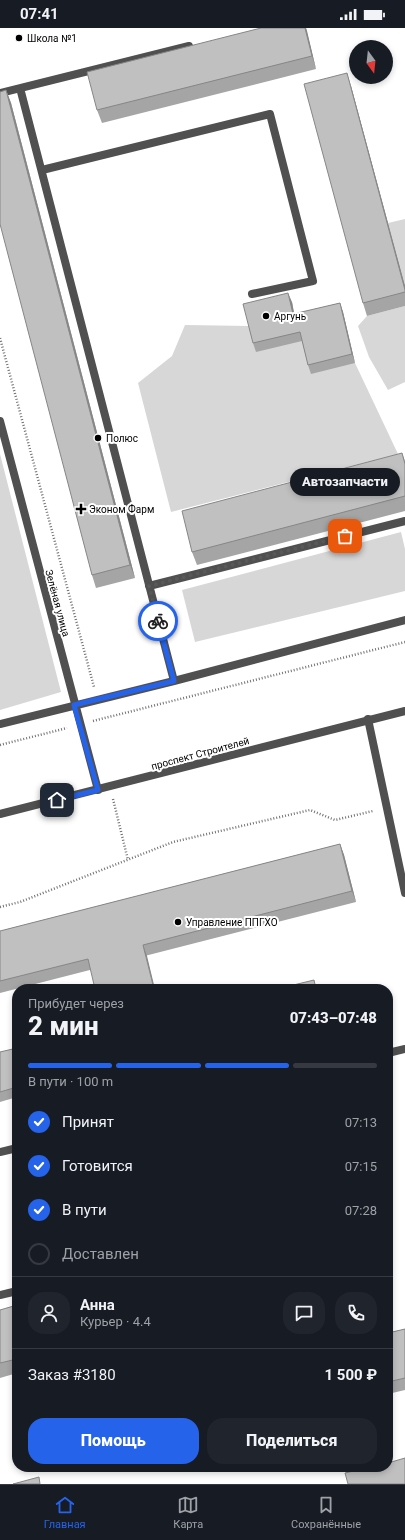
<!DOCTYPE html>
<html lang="ru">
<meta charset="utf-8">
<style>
body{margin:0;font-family:Roboto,sans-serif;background:#20242c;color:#f1f3f6;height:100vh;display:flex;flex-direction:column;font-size:15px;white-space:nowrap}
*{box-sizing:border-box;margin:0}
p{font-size:13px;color:#9ea1a6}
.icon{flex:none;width:22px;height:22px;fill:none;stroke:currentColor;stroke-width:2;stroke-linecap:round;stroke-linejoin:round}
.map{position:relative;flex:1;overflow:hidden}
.panel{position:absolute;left:12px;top:956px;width:381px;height:488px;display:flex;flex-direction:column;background:#171b24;border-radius:16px;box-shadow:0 2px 6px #0003}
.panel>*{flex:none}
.needle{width:26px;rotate:165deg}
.fabs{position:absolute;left:349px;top:12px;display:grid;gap:8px}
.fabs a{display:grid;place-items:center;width:44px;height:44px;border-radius:50%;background:#171b24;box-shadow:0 2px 6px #0003;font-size:20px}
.pin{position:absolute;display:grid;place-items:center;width:34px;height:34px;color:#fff;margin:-17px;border-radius:8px;box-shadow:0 2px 6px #0006}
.courier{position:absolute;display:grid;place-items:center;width:40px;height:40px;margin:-20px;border:3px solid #2563eb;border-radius:50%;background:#fff;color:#222;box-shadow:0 1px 5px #0007}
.bubble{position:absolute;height:28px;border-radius:14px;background:#171b24;box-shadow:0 2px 6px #0003;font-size:13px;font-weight:800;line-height:28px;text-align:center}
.overview em{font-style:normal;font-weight:800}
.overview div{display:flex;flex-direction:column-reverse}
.overview{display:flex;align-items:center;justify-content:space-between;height:68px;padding:0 16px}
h1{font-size:26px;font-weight:800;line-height:30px}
.bar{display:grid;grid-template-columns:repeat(4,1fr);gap:6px 4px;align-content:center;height:48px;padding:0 16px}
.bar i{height:5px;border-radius:3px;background:#363941}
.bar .selected{background:#2563eb}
.bar p{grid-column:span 4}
.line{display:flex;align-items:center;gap:10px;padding:0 16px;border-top:1px solid #363941}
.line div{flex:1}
.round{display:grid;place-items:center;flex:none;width:42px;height:42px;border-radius:16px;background:#20242c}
ol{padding:0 16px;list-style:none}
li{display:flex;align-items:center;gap:12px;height:44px}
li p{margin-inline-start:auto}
li .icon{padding:4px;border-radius:50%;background:#2563eb;color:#fff;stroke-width:4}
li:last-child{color:#9ea1a6}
li i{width:22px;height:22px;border:2px solid #363941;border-radius:50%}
.button{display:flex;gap:8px;margin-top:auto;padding:8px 16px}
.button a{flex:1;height:46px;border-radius:16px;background:#2563eb;color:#fff;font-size:16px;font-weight:800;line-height:46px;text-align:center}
.button a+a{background:#20242c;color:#f1f3f6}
.status{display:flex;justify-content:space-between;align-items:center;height:28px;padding:0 20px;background:#171b24;direction:ltr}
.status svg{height:11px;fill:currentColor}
.dock{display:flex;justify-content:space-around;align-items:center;height:56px;border-top:1px solid #363941;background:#171b24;font-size:11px;color:#9ea1a6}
.dock a{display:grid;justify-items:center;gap:2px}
.dock .selected{color:#2563eb}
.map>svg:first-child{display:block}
.green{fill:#d7d7d7}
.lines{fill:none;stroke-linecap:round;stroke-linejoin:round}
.path{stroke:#727272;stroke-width:2.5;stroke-dasharray:1 2;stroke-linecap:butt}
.service{stroke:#505050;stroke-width:8}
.minor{stroke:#505050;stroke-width:8}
.tertiary{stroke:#505050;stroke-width:8}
.wall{fill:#a5a5a5}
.shaded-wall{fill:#868686}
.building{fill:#c0c0c0;stroke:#868686}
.done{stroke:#595959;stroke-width:4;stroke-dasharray:0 7.2}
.route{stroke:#2563eb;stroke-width:5}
.poi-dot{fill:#000;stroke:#fff;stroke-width:1.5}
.labels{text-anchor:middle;stroke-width:4;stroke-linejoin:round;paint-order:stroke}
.poi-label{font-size:10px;fill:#000;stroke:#fff;text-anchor:start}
.street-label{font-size:10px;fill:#000;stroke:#fff}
</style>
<div class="status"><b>07:41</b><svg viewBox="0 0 49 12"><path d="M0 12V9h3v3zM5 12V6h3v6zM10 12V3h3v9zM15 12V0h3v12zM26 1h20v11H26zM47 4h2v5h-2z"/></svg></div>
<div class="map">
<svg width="405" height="1456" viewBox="0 0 405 1456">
<rect width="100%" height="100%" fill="#fff"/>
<path class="green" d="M405,191V258L388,195Z
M405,278V354L388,362L369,329L358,298L367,288Z
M185,297L250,298L303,312L355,335L398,426L171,484L138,355L172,328Z
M0,426L61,664L0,682Z
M401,504L405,521V563L195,614L182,562Z"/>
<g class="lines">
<path class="path" d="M0,310L94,659
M93,693L405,614
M0,717L67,700
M113,771L128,832
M0,879L20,874L173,814L310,782L335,792L373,783"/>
<path class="service" d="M20,60L174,653
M0,65L189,18
M42,142L270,86L313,253L252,266
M0,393L98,762
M149,558L405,493
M0,696L174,653L405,592
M0,1267L17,1263"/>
<path class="minor" d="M368,691L405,865
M388,1025L405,1021
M0,1124L17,1120"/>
<path class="tertiary" d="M0,786L405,683"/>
</g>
<path class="wall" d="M261,0H306L316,41L102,95L97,82Z
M351,58L405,258V278L367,288L363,275Z
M6,62L11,75L135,550L96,560L92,547Z
M292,274L294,286L340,275L343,284L355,335L311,346L308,337L302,313L256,324L253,315Z
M402,425L405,433V483L197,537L192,524Z
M340,816L344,827L356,874L0,965V903Z
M17,1020V1069L0,1074V1024Z
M17,1277V1345L0,1350V1282Z
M405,1301V1362L388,1366V1305Z"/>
<path class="shaded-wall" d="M305,0H306L307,3L316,41L312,28Z
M347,45L351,58L405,258V262Z
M6,62L11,75L135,550L130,537Z
M288,265L292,274L296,295L293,286Z
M340,275L343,284L355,335L352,326Z
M340,816L344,827L356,874L352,863Z
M143,917L147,928L155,961H154Z"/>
<path class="building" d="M261,0H305L312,28L97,82L87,44Z
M347,45L405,262V264L363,275L304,56Z
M6,62L130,537L92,547L0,196V64Z
M288,265L293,286L340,275L352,326L308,337L300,304L253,315L243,276Z
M402,425L405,436V468L192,524L182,483Z
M340,816L352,863L143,917L154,961H95L88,931L0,953V903Z
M314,952L316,961H277Z
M17,1020V1059L0,1064V1024Z
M17,1277V1331L0,1335V1282Z
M405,1301V1350L388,1354V1305Z
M405,1430V1456H348L345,1445L370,1439H388V1435Z
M39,1449L40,1456H13Z"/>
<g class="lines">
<path class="done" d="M158,593L149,558L345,508"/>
<path class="route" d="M57,772L98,762L74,677L174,653L158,593"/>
</g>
<g class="poi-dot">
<circle cx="19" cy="10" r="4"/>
<circle cx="266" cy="288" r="4"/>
<circle cx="98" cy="410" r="4"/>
<path d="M79 475h4v4h4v4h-4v4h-4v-4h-4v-4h4z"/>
<circle cx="178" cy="894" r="4"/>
</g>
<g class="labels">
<g class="poi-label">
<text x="27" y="14">Школа №1</text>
<text x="274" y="292">Аргунь</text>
<text x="106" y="414">Полюс</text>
<text x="89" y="485">Эконом Фарм</text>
<text x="186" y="898">Управление ППГХО</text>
</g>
<g class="street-label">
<text transform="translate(58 575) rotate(75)" y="4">Зелёная улица</text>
<text transform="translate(200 725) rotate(-15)" y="4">проспект Строителей</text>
</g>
</g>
</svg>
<div class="fabs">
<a><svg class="needle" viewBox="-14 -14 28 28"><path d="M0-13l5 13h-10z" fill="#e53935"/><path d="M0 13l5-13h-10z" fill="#9ea1a6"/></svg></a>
</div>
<div class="pin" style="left:345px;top:508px;background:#ea580c"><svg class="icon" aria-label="bag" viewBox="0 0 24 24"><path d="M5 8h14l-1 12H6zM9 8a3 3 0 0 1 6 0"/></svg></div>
<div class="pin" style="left:57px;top:772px;background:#1f2937"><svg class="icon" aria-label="home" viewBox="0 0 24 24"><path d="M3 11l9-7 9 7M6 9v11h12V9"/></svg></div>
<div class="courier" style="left:158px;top:593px"><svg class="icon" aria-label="bike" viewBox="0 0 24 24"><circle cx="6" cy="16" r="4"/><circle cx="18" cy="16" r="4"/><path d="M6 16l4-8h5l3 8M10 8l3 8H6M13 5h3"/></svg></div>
<div class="bubble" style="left:290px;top:440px;width:110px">Автозапчасти</div>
<section class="panel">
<div class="overview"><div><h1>2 мин</h1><p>Прибудет через</p></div><em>07:43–07:48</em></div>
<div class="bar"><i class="selected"></i><i class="selected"></i><i class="selected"></i><i></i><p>В пути · 100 m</p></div>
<ol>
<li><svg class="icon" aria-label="check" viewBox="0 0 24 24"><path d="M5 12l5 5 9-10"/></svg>Принят<p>07:13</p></li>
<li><svg class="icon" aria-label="check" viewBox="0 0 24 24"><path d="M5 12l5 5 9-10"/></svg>Готовится<p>07:15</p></li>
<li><svg class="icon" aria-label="check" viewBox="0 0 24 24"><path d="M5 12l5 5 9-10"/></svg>В пути<p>07:28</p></li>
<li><i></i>Доставлен</li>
</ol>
<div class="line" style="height:72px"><a class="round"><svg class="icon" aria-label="person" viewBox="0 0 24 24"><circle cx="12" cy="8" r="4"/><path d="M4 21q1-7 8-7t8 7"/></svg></a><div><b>Анна</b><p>Курьер · 4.4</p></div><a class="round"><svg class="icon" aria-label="chat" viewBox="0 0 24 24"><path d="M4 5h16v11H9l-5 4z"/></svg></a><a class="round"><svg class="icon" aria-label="phone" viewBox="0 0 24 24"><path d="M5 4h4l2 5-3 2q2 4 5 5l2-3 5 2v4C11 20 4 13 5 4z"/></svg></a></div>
<div class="line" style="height:52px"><div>Заказ #3180</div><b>1 500 ₽</b></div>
<div class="button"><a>Помощь</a><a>Поделиться</a></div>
</section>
</div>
<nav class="dock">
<a class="selected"><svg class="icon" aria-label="home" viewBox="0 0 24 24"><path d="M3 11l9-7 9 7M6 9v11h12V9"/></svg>Главная</a>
<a><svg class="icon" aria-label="map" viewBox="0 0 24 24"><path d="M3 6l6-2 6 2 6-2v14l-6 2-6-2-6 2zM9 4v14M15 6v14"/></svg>Карта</a>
<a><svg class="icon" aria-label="saved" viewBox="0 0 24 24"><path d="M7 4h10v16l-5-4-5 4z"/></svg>Сохранённые</a>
</nav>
